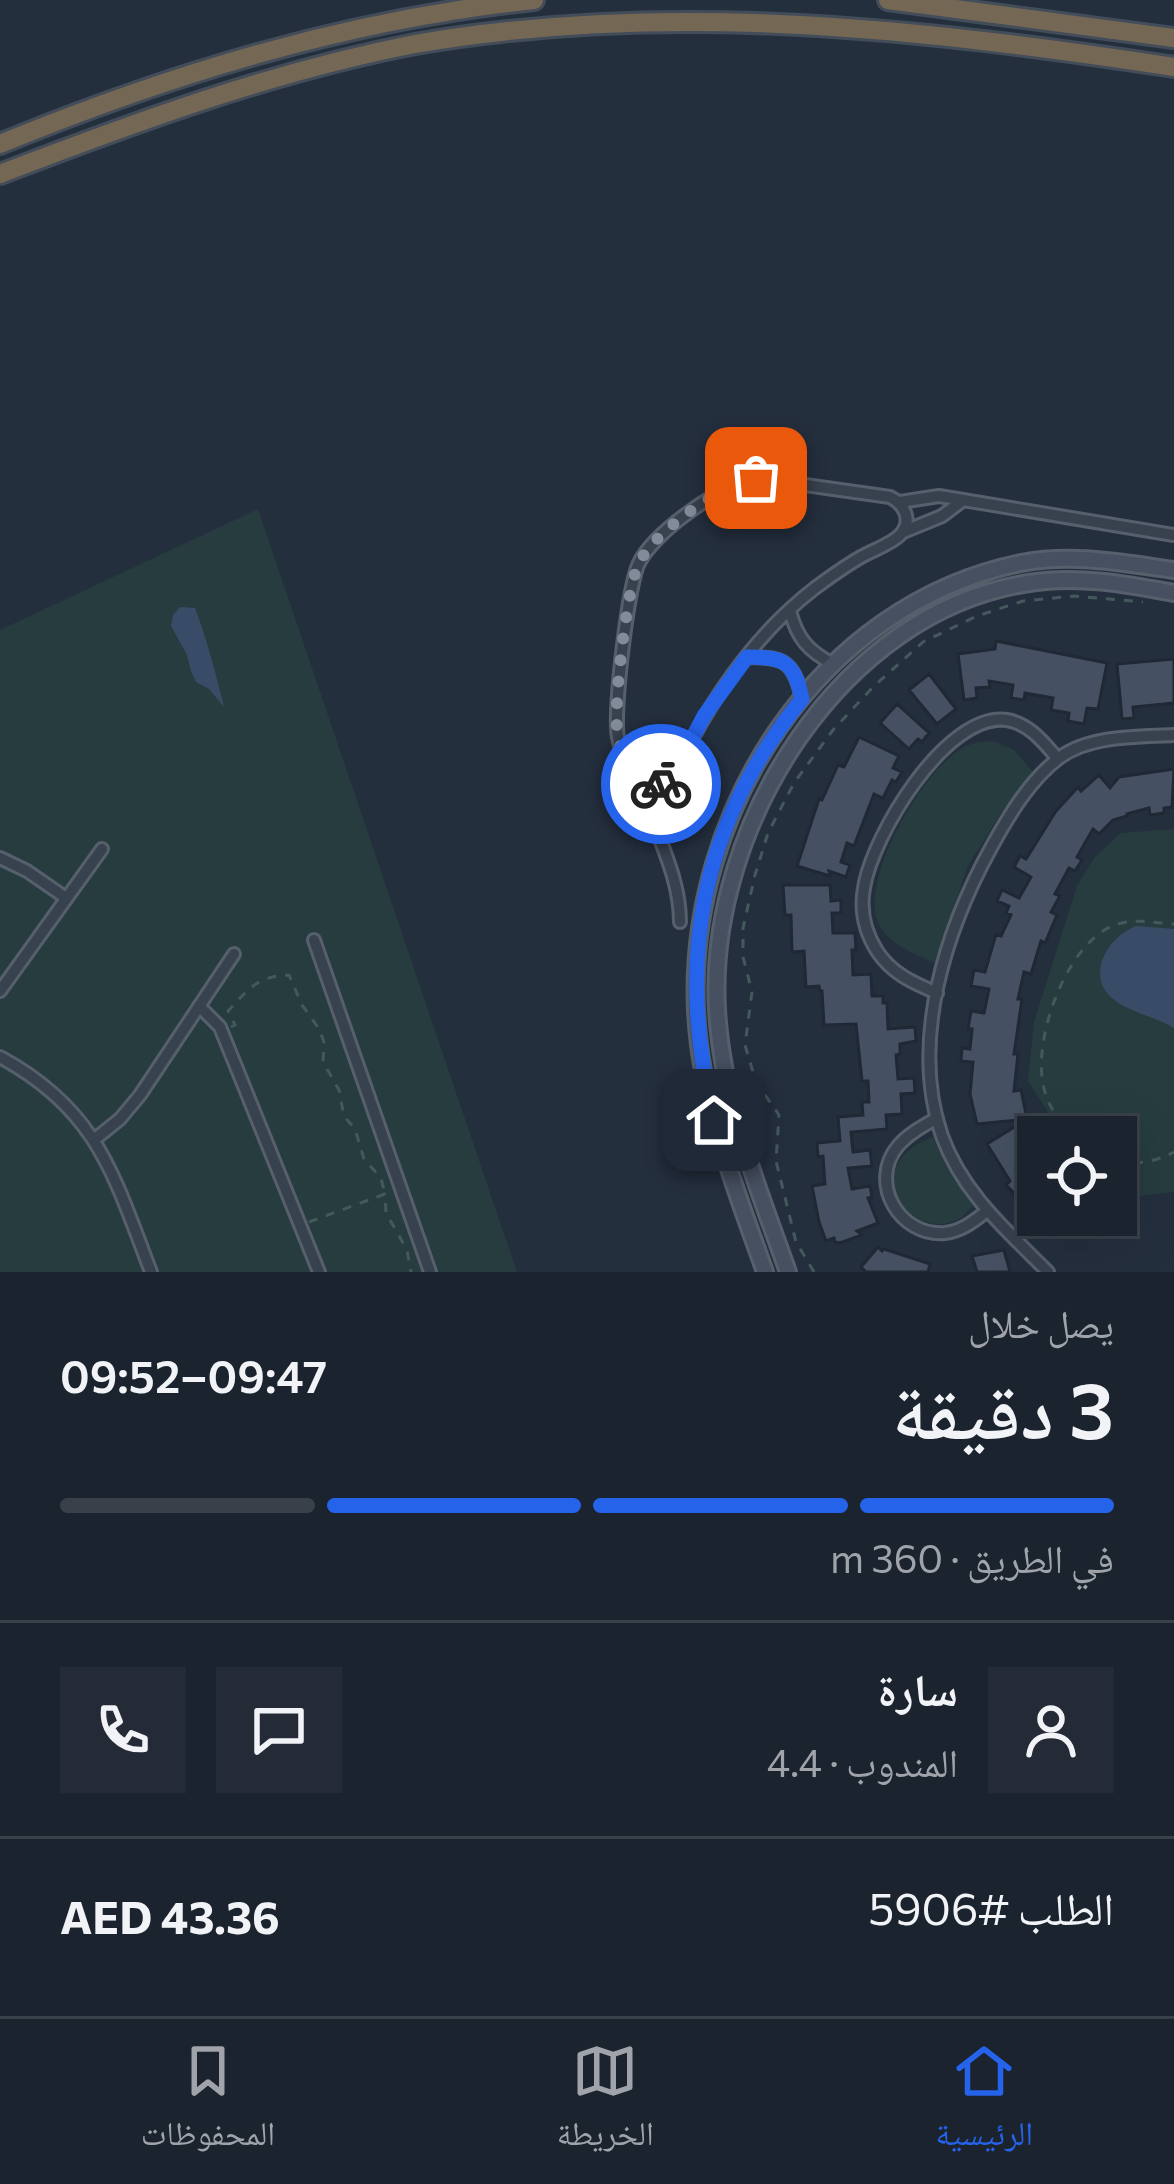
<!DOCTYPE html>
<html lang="ar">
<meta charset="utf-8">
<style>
body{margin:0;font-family:Commissioner,"Noto Naskh Arabic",sans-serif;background:#242b36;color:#f1f3f6;direction:rtl;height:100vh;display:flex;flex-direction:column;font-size:45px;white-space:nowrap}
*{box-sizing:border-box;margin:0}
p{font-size:39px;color:#a0a4aa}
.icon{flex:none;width:66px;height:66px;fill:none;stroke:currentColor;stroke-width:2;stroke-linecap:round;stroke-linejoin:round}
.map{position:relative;height:1272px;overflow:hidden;direction:ltr}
.side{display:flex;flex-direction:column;background:#1b232e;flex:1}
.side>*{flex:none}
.buttons{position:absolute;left:1017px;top:1116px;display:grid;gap:24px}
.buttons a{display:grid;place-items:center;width:120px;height:120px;border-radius:0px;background:#1b232e;box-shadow:0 12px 48px #0002,0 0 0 3px #39404a;font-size:60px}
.pin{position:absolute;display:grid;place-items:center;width:102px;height:102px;color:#fff;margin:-51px;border-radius:24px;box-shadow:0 6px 18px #0006}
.courier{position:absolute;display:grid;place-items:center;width:120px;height:120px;margin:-60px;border:9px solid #2563eb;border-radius:50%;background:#fff;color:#222;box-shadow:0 3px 15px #0007}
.overview em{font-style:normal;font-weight:600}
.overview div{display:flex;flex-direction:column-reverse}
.overview{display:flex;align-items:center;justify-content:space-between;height:204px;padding:0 60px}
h1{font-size:78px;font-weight:600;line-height:90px}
.bar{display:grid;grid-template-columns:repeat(4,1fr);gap:18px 12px;align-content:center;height:144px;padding:0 60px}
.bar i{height:15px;border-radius:9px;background:#39404a}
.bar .on{background:#2563eb}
.bar p{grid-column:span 4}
.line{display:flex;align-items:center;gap:30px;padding:0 60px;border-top:3px solid #39404a}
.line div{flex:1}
.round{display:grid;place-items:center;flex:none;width:126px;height:126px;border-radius:0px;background:#242b36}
.tab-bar{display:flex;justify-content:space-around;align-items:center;height:168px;border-top:3px solid #39404a;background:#1b232e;font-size:33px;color:#a0a4aa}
.tab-bar a{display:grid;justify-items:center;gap:6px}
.tab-bar .on{color:#2563eb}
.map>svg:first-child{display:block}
.green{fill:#263c3f}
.water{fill:#394c67}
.building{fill:#455162;stroke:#1f2835;stroke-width:3}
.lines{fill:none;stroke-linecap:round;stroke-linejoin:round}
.street-casing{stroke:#565f6c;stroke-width:16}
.secondary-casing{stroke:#565f6c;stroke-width:20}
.highway-casing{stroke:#434c59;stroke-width:24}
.path{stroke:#44595c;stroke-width:3;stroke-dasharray:9 9;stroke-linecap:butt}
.street{stroke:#38414e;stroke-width:10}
.secondary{stroke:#465061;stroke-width:14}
.highway{stroke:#746855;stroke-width:18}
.done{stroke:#828b98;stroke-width:12;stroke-dasharray:0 21.6}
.route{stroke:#2563eb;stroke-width:15}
</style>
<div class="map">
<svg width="1174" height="1272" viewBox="0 0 1174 1272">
<rect width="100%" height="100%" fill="#242f3e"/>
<path class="green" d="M258,509L517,1272H0V630Z
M993,741L1014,750L1035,774L1001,813L968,866L935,963C915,954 885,943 877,920C861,875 925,766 966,746C974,742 985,742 993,741Z
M1174,829V1192L1116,1199V1137H1064L1028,1081L1034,1022L1077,886L1095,857L1121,833Z
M933,1137L945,1164L973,1206C968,1211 964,1216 959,1219C909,1245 855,1165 933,1137Z"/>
<path class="water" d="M180,607L195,608C207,640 216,674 224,707L209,689L196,682L191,671L187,655L171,626L173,615Z
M1136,926L1174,929V1028C1147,1011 1089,1007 1102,961C1107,945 1121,932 1136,926Z"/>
<path class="building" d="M996,641L1107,663L1098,709L1087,708L1084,724L1068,721L1069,713L1051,710L1053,698L1025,693L1024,700L1011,698L1013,685L989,681L990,687L976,688L977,698L964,700L958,654L995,649Z
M1174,659V703L1133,707L1134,718L1122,719L1117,664Z
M929,674L956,709L937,724L909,690Z
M897,704L929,733L922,742L918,739L909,749L880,723Z
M859,737L899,756L893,768L902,772L896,782L892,780L883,798L874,794L854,846L847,843L841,862L850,865L846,877L829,871L830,876L797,866L819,799L822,800L838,765L844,767Z
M1174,769L1172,807L1164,808V813L1150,815L1149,808L1127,814V816L1113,820L1099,834L1093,829L1077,857L1082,860L1075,871L1069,868L1055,894L1060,896L1051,912L1057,915L1045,943L1041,941L1031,974L1024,972L1018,999H1022L1014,1054H1018L1014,1091L1021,1090L1027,1119L977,1124L970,1094L973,1062L961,1061L962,1048L970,1049L972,1029H968L971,1011L984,1013L989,989L971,986L974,970L985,972L996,934L1001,936L1011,915L1006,913L1009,906L997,901L1002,890L1019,898L1031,877L1014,867L1020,856L1026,859L1056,811L1078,787L1081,791L1099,775L1110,788L1119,777Z
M783,885H830L831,901L841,900V913H832L833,933H855L856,950H852L853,975L871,974L872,996H883V1003H887L888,1029L915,1027L916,1041L900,1044V1054L896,1055L898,1079L914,1078L915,1093L901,1094L902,1114L886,1115L887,1129L851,1132L853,1152L870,1150L872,1166L848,1168L852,1189L870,1186L872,1197L868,1198L878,1223L857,1231L862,1235L840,1243L835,1242L834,1238L826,1241L819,1222L812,1186L825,1184L823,1156L818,1157L817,1143L840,1141L838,1117L863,1115L862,1102H869L868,1081H862L856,1024L824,1025L822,991H820L819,986L806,987L804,951L792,952L791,915H785Z
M1027,1119L1038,1137H1030L1038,1149V1217L1006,1185L1010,1181L987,1144Z
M878,1247L882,1251L884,1249L930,1264L928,1272H866L861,1267Z
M1004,1250L1010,1272H977L972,1256Z"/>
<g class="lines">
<defs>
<path id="street" d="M756,478L890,497C904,504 913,520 901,534C892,544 873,550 861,557C845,566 830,577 815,588C741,645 693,728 657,812L648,814C637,797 622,759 618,737C613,713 628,585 639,563C654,532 722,484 756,478Z
M900,502L939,496L1174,535
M903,532L942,516L962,501
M790,611C797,638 808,651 833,664
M747,657C784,657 794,661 802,699
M634,781L656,785L670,782
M651,815C664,851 680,884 680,922
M0,858L27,871L66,898
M314,940L430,1272
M0,991L102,849
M937,993C913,983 891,973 877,951C865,932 860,910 864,888C872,836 946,712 1007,720C1030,724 1044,743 1058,759
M199,1006L220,1027L319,1272
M0,1057C98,1110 114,1176 151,1272
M937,1118C923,1126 908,1134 898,1146C868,1182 899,1237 945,1233C962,1231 974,1221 987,1211
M95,1139L120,1119L140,1095L234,954
M1048,1272C1007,1231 962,1192 942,1136C909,1041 946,929 992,846C1009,815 1030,780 1059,758C1090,735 1137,737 1174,735"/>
<path id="secondary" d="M765,1272C735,1187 700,1101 696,1010C687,811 819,604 1021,563C1073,553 1122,563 1174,570
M788,1272C758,1187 722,1101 717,1009C707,828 840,611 1029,583C1078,575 1126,584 1174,593"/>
<path id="highway" d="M888,0L1174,38
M0,144C173,73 348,20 534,0
M0,174C136,122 271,72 415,44C668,0 923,29 1174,67"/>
</defs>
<use href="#street" class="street-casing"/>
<use href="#secondary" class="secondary-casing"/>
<use href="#highway" class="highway-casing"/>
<path class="path" d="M231,1027L235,1025L228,1011C249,989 257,976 289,975L302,1005L320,1030L324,1043L323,1062L339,1090L344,1116L355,1129L364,1159L381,1178L385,1194
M1077,1137C1063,1124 1050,1111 1045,1092C1030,1045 1064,949 1110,927C1131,917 1152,923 1174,924
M1116,1161C1137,1165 1155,1162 1174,1152
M309,1222L385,1194L386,1213L407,1250L411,1272
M814,1272L796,1242L776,1161L779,1115L756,1082L745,1045L752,992L743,957V928L755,875L768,833L794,783L833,730L873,687L923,642L977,616L1023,601L1074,596L1143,602"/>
<use href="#street" class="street"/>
<use href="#secondary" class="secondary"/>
<use href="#highway" class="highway"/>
</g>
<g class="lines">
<path class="done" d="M661,784L634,781C628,764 618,747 617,728C614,701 627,586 639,563C654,532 722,484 756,478"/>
<path class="route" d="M661,784L670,782L704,716L747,657C784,657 794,661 802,699C698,827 676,962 714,1120"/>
</g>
</svg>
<div class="buttons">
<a><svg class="icon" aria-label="locate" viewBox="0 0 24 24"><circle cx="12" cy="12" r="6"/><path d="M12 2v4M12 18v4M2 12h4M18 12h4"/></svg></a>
</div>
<div class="pin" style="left:756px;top:478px;background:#ea580c"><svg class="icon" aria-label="bag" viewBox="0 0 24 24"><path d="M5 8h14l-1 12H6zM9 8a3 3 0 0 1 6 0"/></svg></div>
<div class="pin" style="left:714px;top:1120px;background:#1f2937"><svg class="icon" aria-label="home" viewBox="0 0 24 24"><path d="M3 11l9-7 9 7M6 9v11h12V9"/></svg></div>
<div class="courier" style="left:661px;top:784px"><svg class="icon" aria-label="bike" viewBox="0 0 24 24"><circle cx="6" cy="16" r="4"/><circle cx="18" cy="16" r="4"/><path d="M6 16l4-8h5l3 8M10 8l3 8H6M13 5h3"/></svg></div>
</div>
<section class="side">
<div class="overview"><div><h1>3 دقيقة</h1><p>يصل خلال</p></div><em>09:47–09:52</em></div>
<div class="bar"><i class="on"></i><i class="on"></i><i class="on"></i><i></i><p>في الطريق · 360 m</p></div>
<div class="line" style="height:216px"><a class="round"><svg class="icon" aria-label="person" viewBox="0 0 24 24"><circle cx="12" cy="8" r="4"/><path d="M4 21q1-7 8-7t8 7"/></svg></a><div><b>سارة</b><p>المندوب · 4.4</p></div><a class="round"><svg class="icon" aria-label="chat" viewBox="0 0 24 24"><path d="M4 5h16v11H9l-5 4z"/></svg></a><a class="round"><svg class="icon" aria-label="phone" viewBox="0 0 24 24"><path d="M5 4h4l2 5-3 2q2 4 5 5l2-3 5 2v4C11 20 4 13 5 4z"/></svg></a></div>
<div class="line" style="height:156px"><div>الطلب #5906</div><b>AED 43.36</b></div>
</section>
<nav class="tab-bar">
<a class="on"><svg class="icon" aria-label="home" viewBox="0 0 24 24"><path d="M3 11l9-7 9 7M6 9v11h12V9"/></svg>الرئيسية</a>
<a><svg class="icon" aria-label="map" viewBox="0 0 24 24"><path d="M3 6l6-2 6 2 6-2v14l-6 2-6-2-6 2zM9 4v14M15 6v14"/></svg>الخريطة</a>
<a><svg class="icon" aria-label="saved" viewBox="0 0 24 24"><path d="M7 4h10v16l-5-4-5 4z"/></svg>المحفوظات</a>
</nav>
